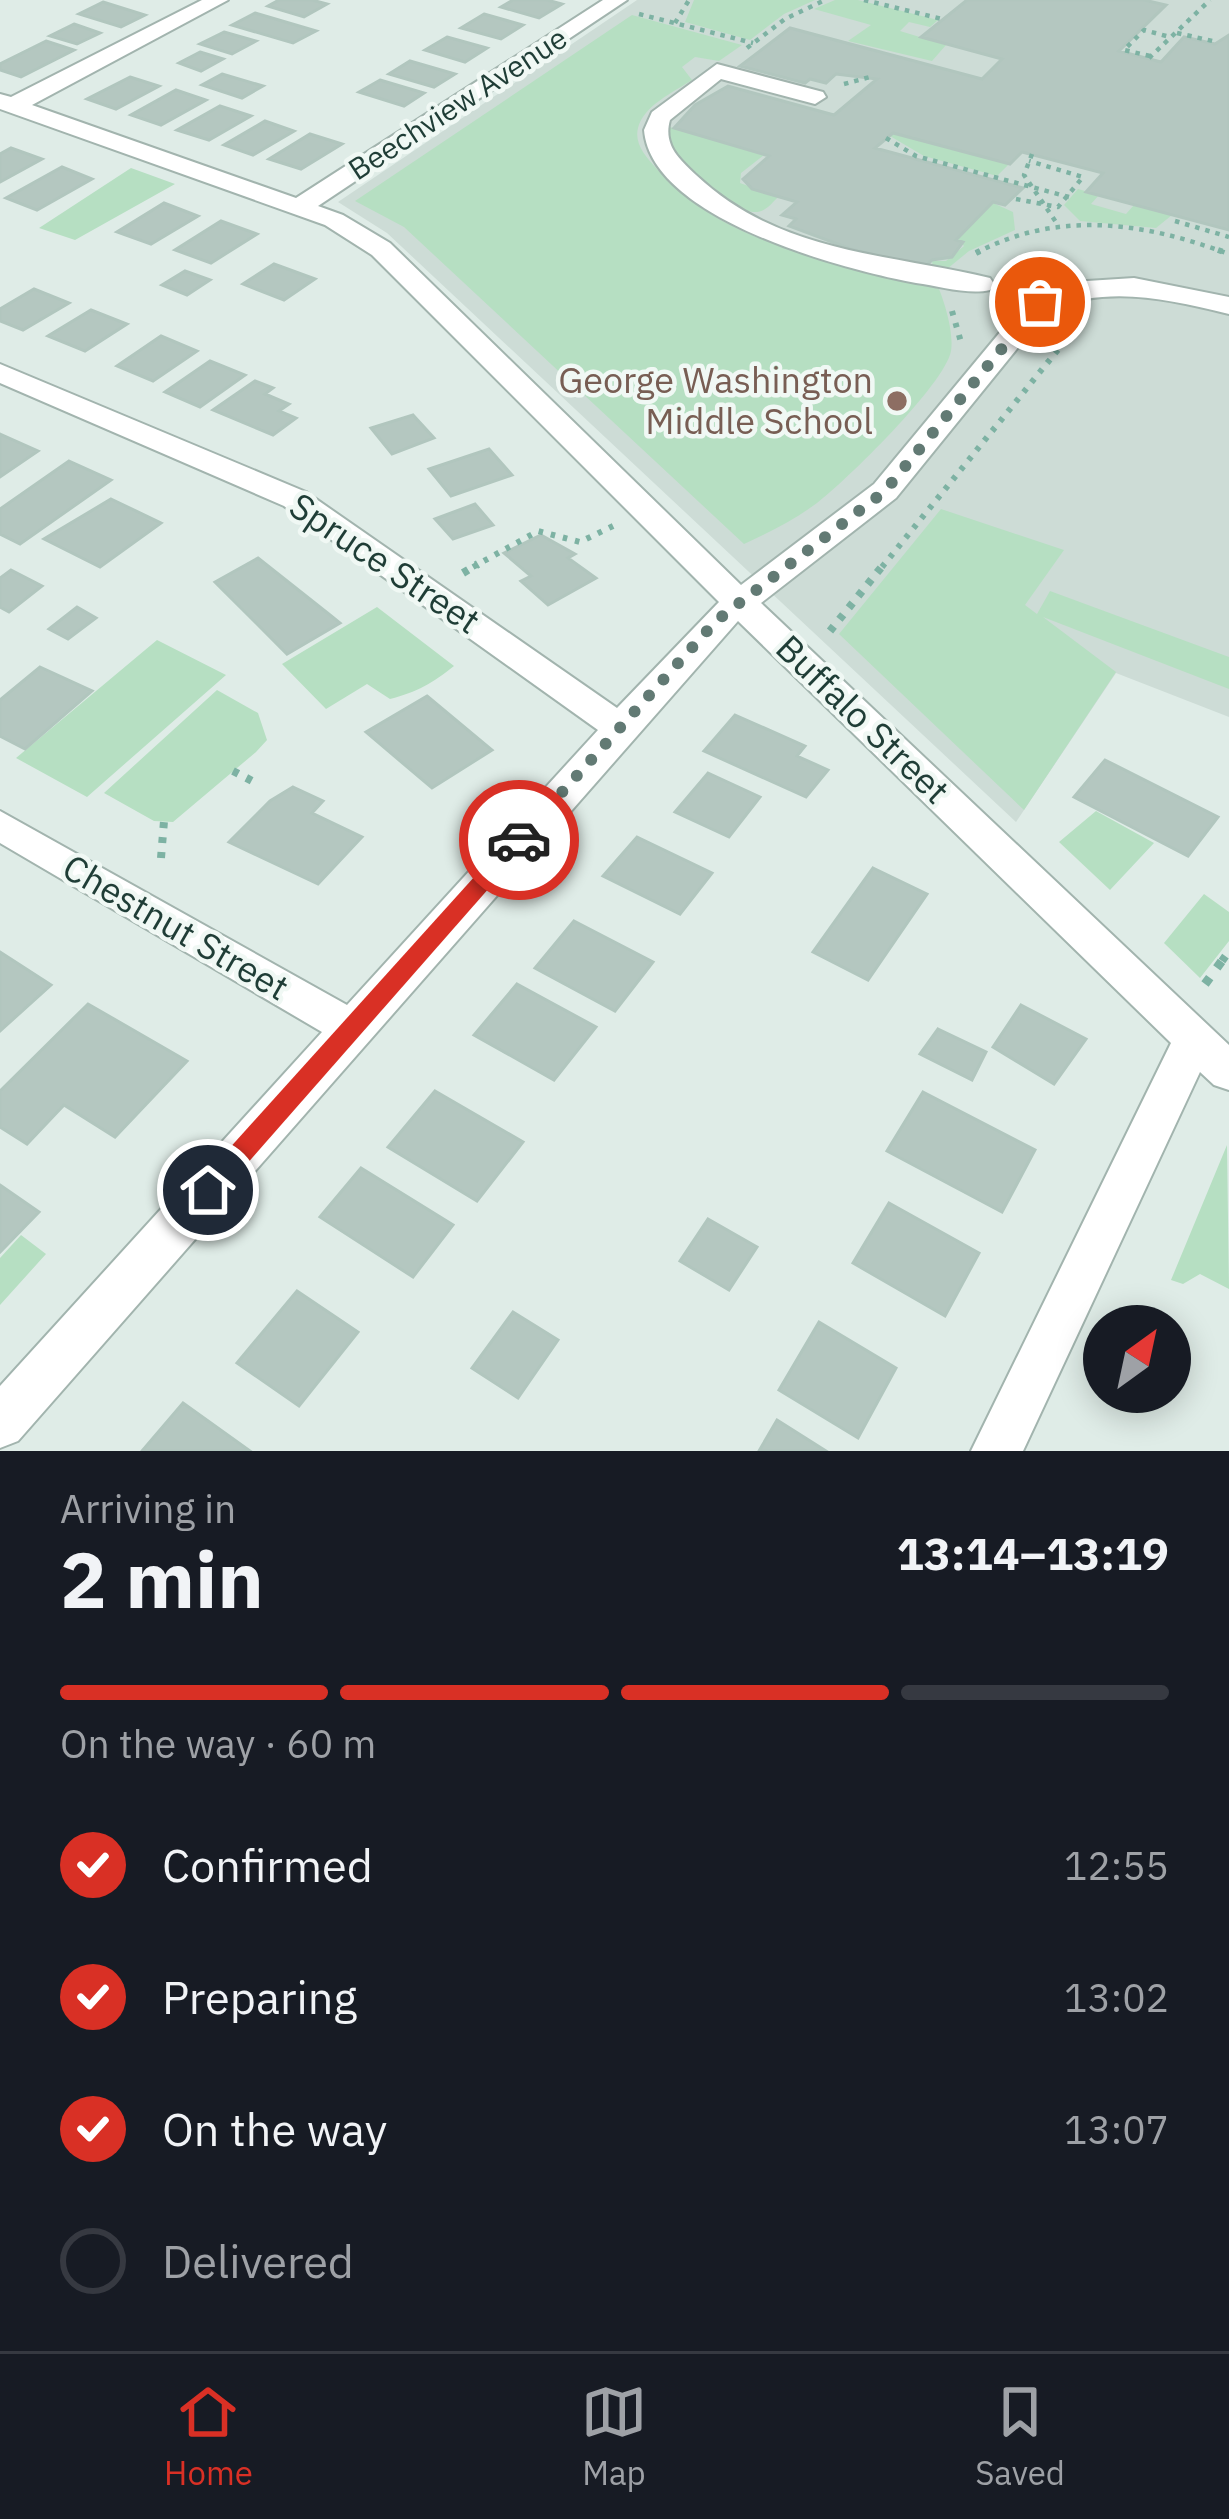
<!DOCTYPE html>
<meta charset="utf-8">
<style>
body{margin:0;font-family:"IBM Plex Sans",sans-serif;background:#20242c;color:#f1f3f6;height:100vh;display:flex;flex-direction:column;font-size:45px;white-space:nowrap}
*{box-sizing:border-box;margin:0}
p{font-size:39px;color:#9ea1a6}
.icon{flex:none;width:66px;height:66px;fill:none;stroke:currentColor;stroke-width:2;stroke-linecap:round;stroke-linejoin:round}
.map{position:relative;height:1451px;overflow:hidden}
.drawer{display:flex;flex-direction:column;background:#171b24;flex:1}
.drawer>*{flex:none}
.needle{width:78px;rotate:33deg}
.buttons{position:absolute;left:1083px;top:1305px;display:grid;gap:24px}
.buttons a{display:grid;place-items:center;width:108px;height:108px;border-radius:50%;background:#171b24;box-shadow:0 6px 30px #0003;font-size:60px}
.pin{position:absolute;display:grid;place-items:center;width:102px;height:102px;color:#fff;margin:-51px;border:6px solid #fff;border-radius:50%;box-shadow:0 3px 12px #0007}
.courier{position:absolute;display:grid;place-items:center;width:120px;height:120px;margin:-60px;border:9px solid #d93025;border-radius:50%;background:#fff;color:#222;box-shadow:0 3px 15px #0007}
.summary em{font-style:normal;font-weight:800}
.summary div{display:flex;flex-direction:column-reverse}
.summary{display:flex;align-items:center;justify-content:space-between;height:204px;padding:0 60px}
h1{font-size:78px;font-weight:800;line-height:90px}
.bar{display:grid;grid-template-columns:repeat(4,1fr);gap:18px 12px;align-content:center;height:144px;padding:0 60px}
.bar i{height:15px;border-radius:9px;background:#363941}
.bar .selected{background:#d93025}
.bar p{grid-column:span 4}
ol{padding:0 60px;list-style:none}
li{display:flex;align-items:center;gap:36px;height:132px}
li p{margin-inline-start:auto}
li .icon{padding:12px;border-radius:50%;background:#d93025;color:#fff;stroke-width:4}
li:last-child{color:#9ea1a6}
li i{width:66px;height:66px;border:6px solid #363941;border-radius:50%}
.tab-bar{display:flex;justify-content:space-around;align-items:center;height:168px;border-top:3px solid #363941;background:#171b24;font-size:33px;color:#9ea1a6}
.tab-bar a{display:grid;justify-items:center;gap:6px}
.tab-bar .selected{color:#d93025}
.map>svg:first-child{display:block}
.built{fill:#cddcd6}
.green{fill:#b6dfc2}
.building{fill:#b4c7c0;stroke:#b1c6be;stroke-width:3}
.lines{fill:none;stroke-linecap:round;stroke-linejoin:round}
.minor-casing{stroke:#a2b4ae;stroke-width:4}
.path-far3{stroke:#7db2a3;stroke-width:4.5;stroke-dasharray:4.5 6;stroke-linecap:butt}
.path-far2{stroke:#7db2a3;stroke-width:6;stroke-dasharray:4.5 8;stroke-linecap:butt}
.path-far1{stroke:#7db2a3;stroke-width:8;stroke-dasharray:6 9;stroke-linecap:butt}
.path{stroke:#7db2a3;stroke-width:9;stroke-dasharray:8 12;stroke-linecap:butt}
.minor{fill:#fff;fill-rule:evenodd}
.route{fill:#d93025}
.done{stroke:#627a74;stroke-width:12;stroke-dasharray:0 21.6}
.education-dot{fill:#8d6e63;stroke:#f0f8f4;stroke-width:4.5}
.labels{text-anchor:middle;stroke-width:9;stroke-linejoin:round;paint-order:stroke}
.far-street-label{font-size:30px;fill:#1f3d36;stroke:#f0f8f4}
.education-label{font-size:36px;fill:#785e54;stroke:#f0f8f4;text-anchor:end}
.street-label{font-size:36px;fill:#1f3d36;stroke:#f0f8f4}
</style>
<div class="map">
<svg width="1229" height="1451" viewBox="0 0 1229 1451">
<rect width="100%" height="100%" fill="#dfece7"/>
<path class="built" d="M637,0H1229V717L1116,673L1016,822L387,233L338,202Z"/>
<path class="green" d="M694,0H815L784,14L750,40L685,22Z
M835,0H858L938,20L930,27L909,22L900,31L946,45L932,61L848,41L871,25L814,9Z
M632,15L742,45L719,61L695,57L682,67L692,80C674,92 644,105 638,128C634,144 646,157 656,168C727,250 841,260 939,289C945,304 954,333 951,351C945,384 846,481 817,503C794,520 770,532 744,544L404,227L355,201Z
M670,127L764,155L741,173L740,183L778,197C771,204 765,213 753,212C726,209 676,160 667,135Z
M893,133L1009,164L997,176L924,156L890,136Z
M131,168L175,184L75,240L39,228Z
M1078,189L1099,195L1091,204L1126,214L1134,205L1172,215L1156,228L1080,221L1064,205Z
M993,203L1013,212L1015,230L969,251L947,269H933L932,261H946L964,246L958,239Z
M941,509L1064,550L1025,605L1037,614L1050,591L1229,657V689L1043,617L1116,672L1024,810L839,634Z
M377,607L454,666C433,683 417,692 390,699L367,684L326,709L282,664Z
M157,640L226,675L87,797L16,758Z
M217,690L258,713L267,740L256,752L173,822L154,821L104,793Z
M1096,811L1154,843L1110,890L1059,842Z
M1204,894L1229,912V941L1200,978L1164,943Z
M1227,1145L1229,1289L1200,1274L1183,1284L1171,1280Z
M21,1235L46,1254L0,1305V1258Z"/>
<path class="building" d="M279,0H312L327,4L304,17L268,6Z
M513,0H547L562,4L539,18L501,7Z
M967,0H1144L1166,5L1119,51L1161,62L1184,37L1215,44L1229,35V230L1086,192L1103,173L1022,152L1010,164L893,133L875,148L1023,188L1005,205L993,202L956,240L963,242L952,257L932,260L924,268L851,249L789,226L796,219L782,215L797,202L752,189L743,179L769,156L674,128L695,105L728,86L834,115L877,79L836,74L826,83L810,79L805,83L740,66L790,28L982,79L1002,59L921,37Z
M103,2L145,15L121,27L79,14Z
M255,13L316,31L293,43L232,25Z
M484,14L523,25L501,39L461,28Z
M74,24L100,33L77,44L50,36Z
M224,32L256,41L232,54L200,44Z
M447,37L487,48L465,62L425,50Z
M46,41L74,50L21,77L0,70V64Z
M200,52L223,59L201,71L179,63Z
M410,61L455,74L434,87L389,74Z
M222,74L263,86L242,98L202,85Z
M130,77L159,86L116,109L87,99Z
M380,80L424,93L404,106L359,92Z
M176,90L206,100L161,125L131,115Z
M220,106L251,116L209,140L177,130Z
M265,121L294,131L253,155L224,145Z
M310,134L342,144L301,169L269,159Z
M11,148L42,159L0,182V154Z
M62,167L92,179L37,210L6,198Z
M164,203L198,216L151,244L117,232Z
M221,221L257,234L211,263L175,250Z
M274,264L315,279L284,300L243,284Z
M185,271L210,280L187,295L162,285Z
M34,289L69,303L23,330L0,321V309Z
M91,310L127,324L85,351L48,336Z
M161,336L197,351L153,381L117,366Z
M210,361L245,375L200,407L165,392Z
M255,381L273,388L265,394L289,404L279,411L296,418L273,435L213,410Z
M413,415L434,438L392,454L371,428Z
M0,434L38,451L0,477Z
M489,449L512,475L451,496L429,469Z
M69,461L111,480L20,544L0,534V509Z
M111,499L161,523L100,567L44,539Z
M475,504L493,525L453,539L435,519Z
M541,535L575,554L568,558L596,578L548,605L521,581L531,576L504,553Z
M258,558L330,615L340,623L287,654L215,582Z
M11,570L42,586L9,612L0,607V578Z
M77,607L96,618L68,639L49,629Z
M40,667L92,691L25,749L0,736V700Z
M427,696L492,750L432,788L366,732Z
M735,715L805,746L797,756L828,770L806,797L704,751Z
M1105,760L1218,817L1188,856L1074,797Z
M708,773L760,797L729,837L675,812Z
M293,787L323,801L312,813L362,837L318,884L229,842L270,801Z
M637,837L712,873L680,914L603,876Z
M873,868L927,894L868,980L813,952Z
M574,921L653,962L615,1011L535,968Z
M0,952L51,985L0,1031Z
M517,984L596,1027L554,1080L474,1035Z
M88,1004L187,1061L115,1137L64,1105L27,1144L0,1127V1091Z
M1021,1005L1086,1039L1054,1084L993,1047Z
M938,1029L986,1052L972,1080L920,1054Z
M435,1091L523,1142L477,1201L388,1147Z
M923,1092L1035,1150L1002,1212L887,1151Z
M361,1168L453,1225L413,1277L320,1217Z
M0,1185L39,1212L0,1252Z
M889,1203L979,1253L945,1316L853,1263Z
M708,1219L757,1247L729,1290L680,1261Z
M297,1291L358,1332L299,1406L237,1363Z
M513,1312L558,1340L518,1398L472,1368Z
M819,1322L896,1368L858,1438L779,1390Z
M183,1403L250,1451H142Z
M777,1420L826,1451H759Z"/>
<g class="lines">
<defs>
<path id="minor" d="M202,0H228L32,105L296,198L603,0H627L318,206L343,215L390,243L741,585L874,484L1030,296L1087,281L1134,278L1229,297V314C1166,299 1113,286 1050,308L896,498L761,603L1229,1045V1090L1214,1085L1200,1072L1023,1451H971L1171,1043L738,621L18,1441L0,1448V1386L322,1032L0,843V811L347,1005L598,730L284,506L0,383V364L306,492L617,708L719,602L372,255L325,225L0,109V94L11,97Z
M717,64L823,92L826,97L815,104L721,79L670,120C663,145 679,159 696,175C780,254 887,253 990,278L994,284L990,290C968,295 939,286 916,283C845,270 651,219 644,130L652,112Z"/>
</defs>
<use href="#minor" class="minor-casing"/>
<path class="path-far3" d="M864,0L942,19
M639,14L753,43
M675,23L689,0
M1177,33L1217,42
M747,48L785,19L825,0
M1150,56L1124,50L1144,30L1170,37
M1149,58L1210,0
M844,84L870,77
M886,138L916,156L1069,197
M1032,154L1024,175L1058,225
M1016,199L1058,207L1083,177L1029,161
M1175,221L1229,237
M976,253C1058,210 1142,222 1226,253"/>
<path class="path-far2" d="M1218,250L1229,254
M976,253L982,250
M952,311L961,342
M473,567L538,531L580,542L615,525
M882,567L1078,325"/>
<path class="path-far1" d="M463,573L478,564
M830,631L884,564
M233,771L258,784
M161,858L164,821
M1222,961L1229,951"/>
<path class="path" d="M1205,984L1224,958"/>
<use href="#minor" class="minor"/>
</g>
<path class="route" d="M519,832L529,840L526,846L217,1198H199L196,1190L199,1182L512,835Z"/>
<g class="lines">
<path class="done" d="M519,840L716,621L885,491L1040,302"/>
</g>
<circle class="education-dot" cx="897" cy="401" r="12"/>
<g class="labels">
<g class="far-street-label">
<text transform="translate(458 104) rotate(-33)" y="10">Beechview Avenue</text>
</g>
<g class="education-label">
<text x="873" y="393">George Washington<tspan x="873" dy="41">Middle School</tspan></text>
</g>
<g class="street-label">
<text transform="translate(385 563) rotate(34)" y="13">Spruce Street</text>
<text transform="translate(863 719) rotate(44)" y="13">Buffalo Street</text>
<text transform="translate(176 927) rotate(30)" y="13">Chestnut Street</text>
</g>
</g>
</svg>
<div class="buttons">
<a><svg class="needle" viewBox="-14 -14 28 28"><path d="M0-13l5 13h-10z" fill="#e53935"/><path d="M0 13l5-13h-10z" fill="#9ea1a6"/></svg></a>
</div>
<div class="pin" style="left:1040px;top:302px;background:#ea580c"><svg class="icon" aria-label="bag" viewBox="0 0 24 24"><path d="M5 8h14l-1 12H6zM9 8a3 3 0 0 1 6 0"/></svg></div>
<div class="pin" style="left:208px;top:1190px;background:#1f2937"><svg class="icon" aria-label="home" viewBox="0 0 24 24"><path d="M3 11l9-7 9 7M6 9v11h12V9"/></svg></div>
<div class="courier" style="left:519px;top:840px"><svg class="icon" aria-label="car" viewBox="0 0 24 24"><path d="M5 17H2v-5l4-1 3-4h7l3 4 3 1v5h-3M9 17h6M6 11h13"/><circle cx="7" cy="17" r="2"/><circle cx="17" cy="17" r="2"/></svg></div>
</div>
<section class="drawer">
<div class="summary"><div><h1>2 min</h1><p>Arriving in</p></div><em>13:14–13:19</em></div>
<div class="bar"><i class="selected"></i><i class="selected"></i><i class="selected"></i><i></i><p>On the way · 60 m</p></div>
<ol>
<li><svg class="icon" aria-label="check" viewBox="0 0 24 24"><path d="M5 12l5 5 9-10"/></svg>Confirmed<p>12:55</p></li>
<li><svg class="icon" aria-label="check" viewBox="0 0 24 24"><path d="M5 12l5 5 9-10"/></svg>Preparing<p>13:02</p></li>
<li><svg class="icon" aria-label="check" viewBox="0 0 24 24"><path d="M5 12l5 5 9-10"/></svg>On the way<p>13:07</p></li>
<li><i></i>Delivered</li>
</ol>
</section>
<nav class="tab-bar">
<a class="selected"><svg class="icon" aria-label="home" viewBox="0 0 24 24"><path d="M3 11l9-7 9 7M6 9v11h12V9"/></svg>Home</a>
<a><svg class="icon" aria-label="map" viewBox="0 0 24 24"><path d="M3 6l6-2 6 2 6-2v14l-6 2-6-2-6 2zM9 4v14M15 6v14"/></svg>Map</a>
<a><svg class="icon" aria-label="saved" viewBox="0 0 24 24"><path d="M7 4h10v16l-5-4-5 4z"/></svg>Saved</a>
</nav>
